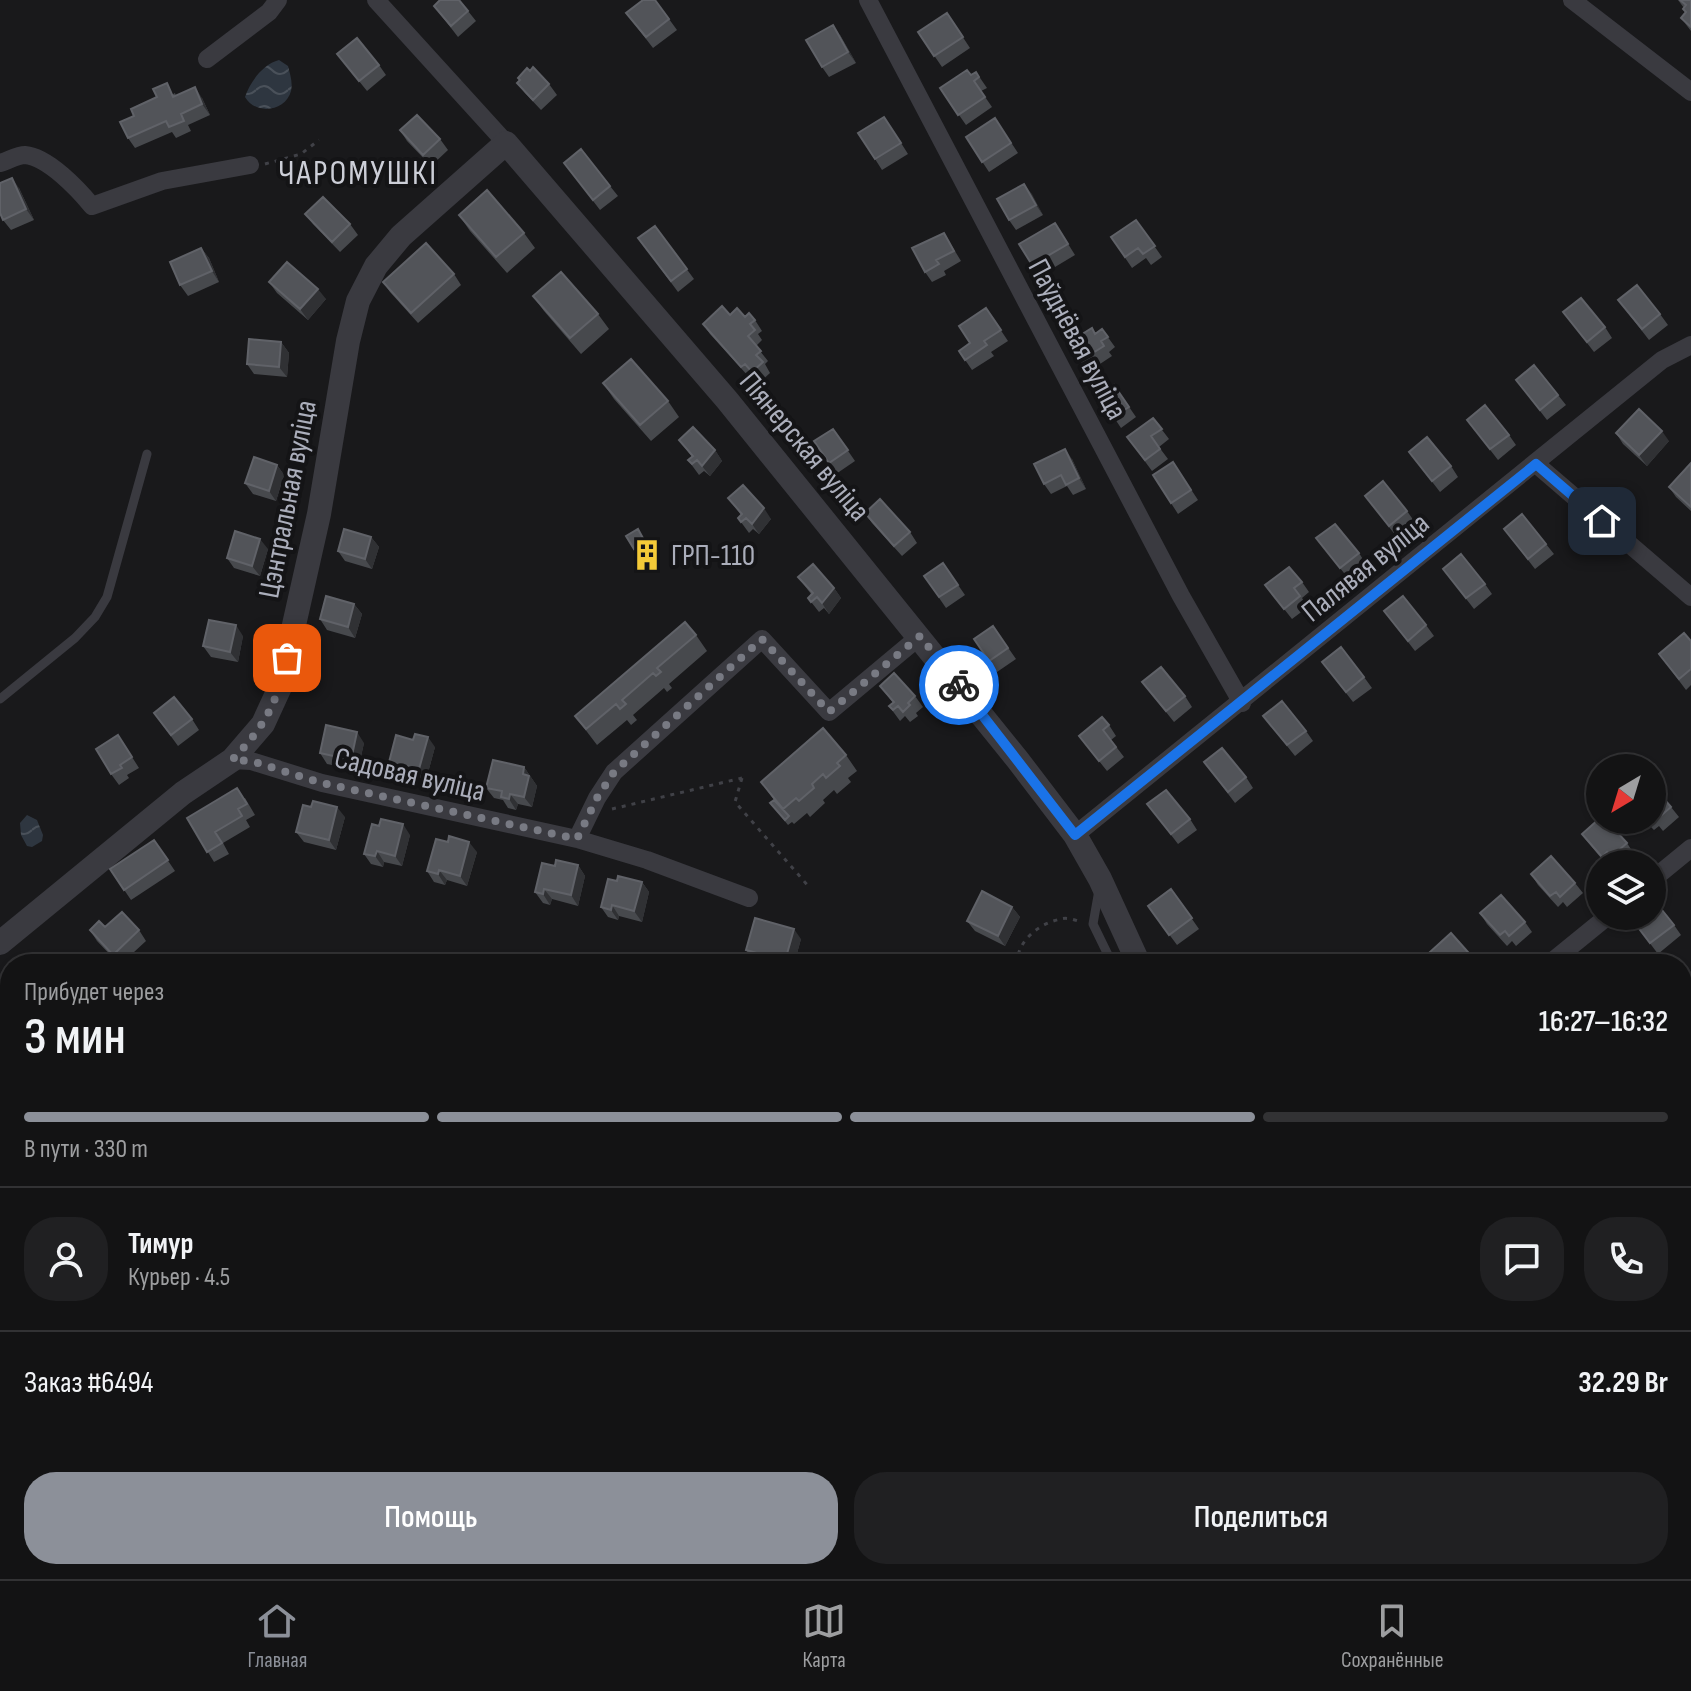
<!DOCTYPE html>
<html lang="ru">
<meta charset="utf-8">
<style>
body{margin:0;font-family:"Sofia Sans Condensed",sans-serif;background:#202022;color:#f1f3f6;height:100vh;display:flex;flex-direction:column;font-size:30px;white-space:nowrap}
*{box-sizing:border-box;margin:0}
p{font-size:26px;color:#9d9ea0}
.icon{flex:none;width:44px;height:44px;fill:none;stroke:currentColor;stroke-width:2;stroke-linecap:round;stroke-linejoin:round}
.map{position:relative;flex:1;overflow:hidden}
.panel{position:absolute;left:0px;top:954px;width:1692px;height:626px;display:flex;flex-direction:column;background:#131314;border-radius:32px 32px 0 0;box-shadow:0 2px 6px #0004,0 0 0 2px #323234}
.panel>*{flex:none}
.needle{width:52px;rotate:218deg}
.fabs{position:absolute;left:1586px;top:754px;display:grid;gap:16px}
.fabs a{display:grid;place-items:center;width:80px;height:80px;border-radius:50%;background:#131314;box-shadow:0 2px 6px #0004,0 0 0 2px #323234;font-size:40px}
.pin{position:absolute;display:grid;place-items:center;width:68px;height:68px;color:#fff;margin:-34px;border-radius:16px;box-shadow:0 4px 12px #0006}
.courier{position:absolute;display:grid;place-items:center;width:80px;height:80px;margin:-40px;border:6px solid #1a73e8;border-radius:50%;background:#fff;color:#222;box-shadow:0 2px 10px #0007}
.summary em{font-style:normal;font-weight:600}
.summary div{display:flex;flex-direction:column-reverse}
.summary{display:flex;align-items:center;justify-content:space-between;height:136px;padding:0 24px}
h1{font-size:52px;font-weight:600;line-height:60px}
.bar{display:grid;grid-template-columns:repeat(4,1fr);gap:12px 8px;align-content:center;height:96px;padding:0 24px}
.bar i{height:10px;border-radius:6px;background:#323234}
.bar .on{background:#8c9099}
.bar p{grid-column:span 4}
.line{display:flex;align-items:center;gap:20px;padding:0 24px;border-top:2px solid #323234}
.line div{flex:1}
.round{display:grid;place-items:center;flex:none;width:84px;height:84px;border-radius:32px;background:#202022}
.action{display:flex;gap:16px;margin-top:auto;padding:16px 24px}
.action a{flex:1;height:92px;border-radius:32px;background:#8c9099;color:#fff;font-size:32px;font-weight:600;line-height:92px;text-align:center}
.action a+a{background:#202022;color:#f1f3f6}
.menu{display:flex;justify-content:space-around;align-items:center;height:112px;border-top:2px solid #323234;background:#131314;font-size:22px;color:#9d9ea0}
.menu a{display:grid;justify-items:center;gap:4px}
.menu .on{color:#8c9099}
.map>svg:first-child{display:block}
.forest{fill:url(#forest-firs)}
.water{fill:url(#water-waves)}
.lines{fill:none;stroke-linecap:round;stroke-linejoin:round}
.path{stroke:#404147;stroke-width:3;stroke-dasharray:4 6;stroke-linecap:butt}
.service{stroke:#3a3a40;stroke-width:9}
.minor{stroke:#3a3a40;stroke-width:18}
.tertiary{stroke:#3a3a40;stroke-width:24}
.wall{fill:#47494d}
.shaded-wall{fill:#303134}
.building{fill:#525459;stroke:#606268;stroke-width:2}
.done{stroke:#787a83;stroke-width:8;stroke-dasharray:0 14.4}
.route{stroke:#1a73e8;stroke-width:10}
.labels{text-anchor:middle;stroke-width:8;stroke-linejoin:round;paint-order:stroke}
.street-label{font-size:30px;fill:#abaebb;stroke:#141416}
.poi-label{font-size:30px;fill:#abaebb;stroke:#141416;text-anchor:start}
.quarter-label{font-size:34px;letter-spacing:2px;fill:#ccced7;stroke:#141416}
</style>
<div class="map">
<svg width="1691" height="1579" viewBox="0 0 1691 1579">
<defs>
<pattern id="forest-firs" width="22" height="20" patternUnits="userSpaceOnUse" patternTransform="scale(2)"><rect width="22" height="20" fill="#232b25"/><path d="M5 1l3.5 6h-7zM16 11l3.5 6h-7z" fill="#404743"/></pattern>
<pattern id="water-waves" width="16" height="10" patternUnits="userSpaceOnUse" patternTransform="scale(2)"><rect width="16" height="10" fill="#2e3640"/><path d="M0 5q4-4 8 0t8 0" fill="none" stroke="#4a515a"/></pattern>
</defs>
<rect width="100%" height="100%" fill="#19191b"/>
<path class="forest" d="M1691,1444V1579H1351L1349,1570H1519L1525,1574L1530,1570H1682V1451Z
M661,1570H1320L1322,1579H660Z"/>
<path class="water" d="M279,60L288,66C290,74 293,83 291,91C286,111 256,116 245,97C250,82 263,64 279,60Z
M27,815L37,820L43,835L42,841L32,847L27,846L21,835L20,823Z"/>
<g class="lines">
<path class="path" d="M265,164L301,154L319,140
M742,778L735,802L810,888
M612,809L742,778
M1017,964C1017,940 1040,923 1061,919C1067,917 1075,920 1081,922
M678,1579L685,1570"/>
<path class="service" d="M0,699L75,638L95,617L107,597L147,454
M1099,890L1093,924L1111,961L1117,964
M1682,1140L1691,1133"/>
<path class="minor" d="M376,0L506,143
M868,0L1181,596L1242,703
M1572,0L1691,92
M207,59L269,12L278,0
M0,163C7,161 18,155 25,155C48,157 78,189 92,206L162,181L250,165
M1536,464L1691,597
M232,760L251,761L322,783L577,839L647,860L749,898
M1075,835L1662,360L1691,345
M577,839L597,798L614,772L762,639L829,712L920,636
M1652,880L1691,848
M1549,964L1608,916
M0,1127L10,1129
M0,1429L10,1432
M490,1570L523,1579
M653,1579L654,1570"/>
<path class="tertiary" d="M0,943L183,793L232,760L263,724L280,687L319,514L348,341L358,301L376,266L401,236L506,143L727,400L1017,759L1075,835L1100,879L1139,964
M1682,1415L1691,1408
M1334,1570L1336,1579"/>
</g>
<path class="wall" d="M1678,0H1691V31L1681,18L1685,12L1683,9L1684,8Z
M434,6L468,11L476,21L458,37Z
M626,13L669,19L677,30L653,48Z
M947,13L970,48L942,67L918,32Z
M840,35L856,63L829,77L822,67Z
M337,54L379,65L386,75L367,91Z
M976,72L987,88L981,91L992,107L966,125L940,88Z
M517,83L549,84L557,95L541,110L525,93Z
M175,93L176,96L202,98L210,115L188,125L191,131L176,138L172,132L135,148L128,138L134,116Z
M995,118L1018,153L989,172L966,137Z
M891,127L908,154L882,170L875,159Z
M400,130L440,139L448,150L431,166L407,141Z
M564,163L610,186L618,196L600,210Z
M1024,184L1043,215L1016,230L1009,220Z
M19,188L34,220L11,230L3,220Z
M305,214L350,224L358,235L340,252L313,224Z
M459,215L524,233L535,248L507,273L470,231Z
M1136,220L1162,257L1151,265L1146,258L1132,268L1111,237Z
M1055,223L1075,255L1040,276L1032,265Z
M655,226L694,279L678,292L638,238Z
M944,233L961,261L944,271L946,275L932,282L925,272Z
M201,248L209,258L219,282L188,296L180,285Z
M454,274L461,285L418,323L390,292L383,282Z
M269,282L326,299L308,320L277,293Z
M533,296L598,314L609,329L581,354L544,311Z
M1618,300L1660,314L1668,325L1649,340Z
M986,308L1008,341L991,352L994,356L972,370L959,351L970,343Z
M1563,312L1605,327L1612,338L1594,352Z
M730,315L745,317L755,320L762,331L758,334L762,340L756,346L768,361L765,364L770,373L760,382L752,374L749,377L710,334L703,324Z
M1102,329L1115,347L1109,352L1112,356L1088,372L1068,343L1095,334Z
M281,342L289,353L287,377L254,374L247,364Z
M1516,380L1558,395L1566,405L1547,420Z
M603,383L668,401L679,417L651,441L614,399Z
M1114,385L1136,417L1121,428L1099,395Z
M1153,418L1169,439L1159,447L1168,459L1152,471L1127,437Z
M1467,420L1509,435L1516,445L1498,460Z
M833,429L855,461L836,474L814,441Z
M1616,433L1669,441L1647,466L1623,444Z
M679,440L715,450L722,461L710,476L704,471L699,475L688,460L692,457Z
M1409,452L1451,466L1458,477L1440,492Z
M1072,459L1086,489L1073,495L1067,486L1051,494L1044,484Z
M1173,462L1198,500L1178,514L1153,475Z
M1691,463V511L1676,497L1669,487Z
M277,465L284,475L276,501L253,494L245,483Z
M1365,496L1407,511L1414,521L1396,536Z
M728,498L771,519L759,534L753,529L749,533L738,518L741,515Z
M865,513L910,532L917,543L902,556L872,523Z
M638,529L656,557L645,564L634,549Z
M1504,529L1546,544L1554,554L1535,569Z
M371,537L379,547L372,569L345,561L338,551Z
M1316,538L1359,553L1366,564L1348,578Z
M268,549L260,576L234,568L227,558Z
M943,563L965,595L946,608L924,576Z
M1443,569L1485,584L1492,594L1474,609Z
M798,577L834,588L841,598L829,614L824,608L819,612L808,598L811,594Z
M1302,582L1309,592L1302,598L1308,607L1292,619L1265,585Z
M354,604L362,614L355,638L327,630L320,619Z
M1384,611L1426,625L1434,636L1415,651Z
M993,626L1016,659L997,672L974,639Z
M696,635L707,651L669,684L672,688L667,692L664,688L633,715L637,720L631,725L627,720L597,745L575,716Z
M243,636L238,662L211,657L203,646Z
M1691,641V685L1686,690L1659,654Z
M1322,662L1364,677L1372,688L1353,702Z
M1142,682L1185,696L1192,707L1174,722Z
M880,686L915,696L923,707L916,713L918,716L910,722L905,716L900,721L889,706L893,703Z
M154,713L192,719L199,730L178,746Z
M1263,716L1306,731L1313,741L1295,756Z
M1109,725L1116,736L1111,740L1124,757L1107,771L1079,736Z
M118,735L139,768L127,775L129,778L119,785L111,774Z
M364,743L358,770L327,764L320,753Z
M435,747L426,780L414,776L412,785L394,781L387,770Z
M846,755L857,771L848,778L851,782L837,794L834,790L823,800L825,803L810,817L807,813L794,824L792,822L788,825L770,803L774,800L761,782Z
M1204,762L1246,777L1253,788L1235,803Z
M524,767L537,786L532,807L518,804L516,810L508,808L503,800L494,798L486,788Z
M1652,785L1671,807L1679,817L1663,831L1659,826L1654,830L1644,820H1652Z
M245,798L255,815L246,820L250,827L223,843L229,854L214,862L187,818Z
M1147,804L1190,819L1197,830L1178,844Z
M345,817L336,850L304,842L296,832Z
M410,835L402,866L384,862L383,867L371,864L364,854Z
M1582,835L1627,843L1634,854L1622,864H1615L1614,863L1613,864H1606Z
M154,840L175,871L131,900L110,869Z
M477,852L467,886L447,880L445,885L434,882L427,871Z
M578,865L585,876L578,906L552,899L550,905L543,903L535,892L555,866Z
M1531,874L1575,883L1583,893L1567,907L1563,902L1558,907L1538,885Z
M617,881L642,882L649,892L642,922L619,916L618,920L608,917L601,907Z
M1171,889L1199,929L1177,945L1148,906Z
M1012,907L1020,917L1005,946L975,931L967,921Z
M1480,913L1525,922L1532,932L1516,946L1512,941L1507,946L1487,924Z
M1631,918L1674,925L1681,935L1658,954Z
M105,927L139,930L146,941L121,964H119L97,941L90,930Z
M801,939L794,964H765L753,960L746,950Z
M0,1063L5,1070L4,1079L9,1086L6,1097L0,1096Z
M10,1367V1404L2,1393Z
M231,1570H285L283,1579H237Z"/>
<path class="shaded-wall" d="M833,25L840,35L856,63L848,52Z
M195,87L202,98L210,115L202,104Z
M12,178L19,188L34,220L26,209Z
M1024,184L1032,194L1043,215L1036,205Z
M201,248L209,258L219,282L212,271Z
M318,289L326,299L308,320L300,309Z
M281,342L289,353L287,377L279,367Z
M1662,431L1669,441L1647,466L1639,455Z
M1065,449L1072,459L1086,489L1079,478Z
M715,450L722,461L710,476L702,466Z
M277,465L284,475L276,501L269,491Z
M764,508L771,519L759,534L752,524Z
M371,537L379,547L372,569L365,559Z
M260,539L268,549L260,576L252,566Z
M834,588L841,598L829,614L822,603Z
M354,604L362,614L355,638L348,627Z
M236,625L243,636L238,662L230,652Z
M357,732L364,743L358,770L351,760Z
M428,737L435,747L426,780L419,769Z
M406,766L414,776L412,785L404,775Z
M524,767L537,786L532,807L524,797L523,774Z
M510,794L518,804L516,810L509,799Z
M337,807L345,817L336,850L329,840Z
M403,824L410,835L402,866L395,856Z
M469,842L477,852L467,886L460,876Z
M377,851L384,862L383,867L375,856Z
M578,865L585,876L578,906L571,895Z
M439,870L447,880L445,885L438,874Z
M642,882L649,892L642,922L634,911Z
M544,889L552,899L550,905L543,894Z
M612,905L619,916L618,920L611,910Z
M1012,907L1020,917L1005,946L998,936Z
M794,929L801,939L794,964H787L785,961Z
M0,1063L5,1070L4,1079L9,1086L6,1097L0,1088Z
M275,1570H285L283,1579H273Z
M363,1570H368L372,1575L371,1579H360Z"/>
<path class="building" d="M440,0H459L468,11L451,26L434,6Z
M643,0H655L669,19L646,37L626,13Z
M1680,0H1691V27L1681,18L1686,12L1683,9L1686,5Z
M947,13L963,37L934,56L918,32Z
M833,25L848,52L822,67L806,40Z
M357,38L379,65L359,81L337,54Z
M533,67L549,84L533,100L517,83L520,80L518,78L527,68L530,71Z
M967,70L971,75L976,72L979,77L974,81L985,97L958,115L940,88Z
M167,83L173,97L195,87L202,104L181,114L184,121L169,127L166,121L128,138L120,122L134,116L131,109L157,97L153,89Z
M417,115L440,139L423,155L400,130Z
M884,117L901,143L875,159L858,133Z
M995,118L1011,143L982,162L966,137Z
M581,149L610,186L593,200L564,163Z
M12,178L26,209L3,220L0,213V183Z
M1024,184L1036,205L1009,220L997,199Z
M487,190L524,233L496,257L459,215Z
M323,197L350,224L332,242L305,214Z
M1136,220L1155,246L1143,254L1138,248L1125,257L1111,237Z
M1055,223L1068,244L1032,265L1019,244Z
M655,226L687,269L671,281L638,238Z
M944,233L954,251L936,260L939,264L925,272L912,248Z
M426,243L454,274L411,313L383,282Z
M201,248L212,271L180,285L170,262Z
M287,262L318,289L300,309L269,282Z
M561,272L598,314L570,338L533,296Z
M1637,285L1660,314L1642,329L1618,300Z
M1581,298L1605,327L1587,342L1563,312Z
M722,306L730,315L737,308L745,317L749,313L755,320L750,324L755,330L748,336L761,351L756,355L763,362L752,372L745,364L741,367L703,324Z
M986,308L1001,330L984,341L987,345L965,360L959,351L970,343L959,326Z
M1092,328L1095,334L1102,329L1108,337L1101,341L1104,346L1080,361L1068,343Z
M249,339L281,342L279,367L247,364Z
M631,359L668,401L640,425L603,383Z
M1534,365L1558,395L1540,410L1516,380Z
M1114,385L1129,407L1113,417L1099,395Z
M1485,405L1509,435L1490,449L1467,420Z
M1639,409L1662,431L1639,455L1616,433Z
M1153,418L1162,429L1151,436L1160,449L1145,460L1127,437Z
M693,427L715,450L702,466L697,460L692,464L688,460L693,456L679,440Z
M833,429L848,450L829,463L814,441Z
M1427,437L1451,466L1432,481L1409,452Z
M1065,449L1079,478L1066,485L1061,475L1044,484L1034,464Z
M254,457L277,465L269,491L245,483Z
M1173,462L1191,490L1171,503L1153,475Z
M1691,463V507L1669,487Z
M1383,481L1407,511L1389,526L1365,496Z
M743,485L764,508L752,524L746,518L741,522L738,518L742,514L728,498Z
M880,499L910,532L894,546L865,513Z
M1522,514L1546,544L1528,559L1504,529Z
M1335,524L1359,553L1340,568L1316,538Z
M344,529L371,537L365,559L338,551Z
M638,529L645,542L634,549L626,536Z
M235,531L260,539L252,566L227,558Z
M1461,554L1485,584L1466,598L1443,569Z
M943,563L958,585L939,597L924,576Z
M813,564L834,588L822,603L817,597L811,602L808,598L813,593L798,577Z
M1289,567L1302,582L1294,588L1300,596L1284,609L1265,585Z
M326,596L354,604L348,627L320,619Z
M1403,596L1426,625L1408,641L1384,611Z
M209,620L236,625L230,652L203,646Z
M685,622L696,635L657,668L661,672L656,676L653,673L622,700L626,704L620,709L616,704L586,729L575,716Z
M993,626L1008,648L989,661L974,639Z
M1684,633L1691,641V669L1679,679L1659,654Z
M1341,647L1364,677L1346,692L1322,662Z
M1161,667L1185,696L1166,711L1142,682Z
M894,673L915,696L908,703L910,705L903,712L898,706L893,710L889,706L894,702L880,686Z
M174,697L192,719L171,735L154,713Z
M1282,701L1306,731L1287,745L1263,716Z
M1102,717L1109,725L1103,730L1116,747L1099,761L1079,736Z
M326,725L357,732L351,760L320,753Z
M823,728L846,755L837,763L840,766L826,778L823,774L812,784L814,788L799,801L796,798L783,809L761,782Z
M415,734L428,737L419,769L406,766L404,775L387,770L396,735L413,740Z
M118,735L132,757L120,765L122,768L111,774L96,749Z
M1222,748L1246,777L1228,792L1204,762Z
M493,760L524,767L523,774L529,776L524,797L510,794L509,799L501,797L502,791L486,788Z
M1652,785L1671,807L1656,820L1652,816Z
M237,788L247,804L238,809L242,816L215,832L222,843L207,852L187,818Z
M1166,790L1190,819L1171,834L1147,804Z
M774,800L789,816L785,820L770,803Z
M313,801L337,807L329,840L296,832L303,805L311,807Z
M1600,818V820H1606L1627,843L1611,857L1607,852L1602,857L1582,834Z
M381,819L403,824L395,856L377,851L375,856L364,854L372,824L379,826Z
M449,836L469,842L460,876L439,870L438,874L427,871L436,839L448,842Z
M154,840L168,860L124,890L110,869Z
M1551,856L1575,883L1560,897L1556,892L1550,896L1531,874Z
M556,860L578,865L571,895L544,889L543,894L535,892L542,863L555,866Z
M618,876L642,882L634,911L612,905L611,910L601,907L608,879L617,881Z
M1171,889L1192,918L1169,935L1148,906Z
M982,891L1012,907L998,936L967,921Z
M1501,895L1525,922L1509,936L1505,931L1500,935L1480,913Z
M1654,900L1674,925L1650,943L1631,918L1633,916H1652V901Z
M122,912L139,930L113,955L90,930L99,921L105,927Z
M755,918L794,929L785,961L746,950Z
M1451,933L1475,960L1471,964H1441L1430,952Z
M9,1367H10V1395L2,1393Z
M235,1570H275L273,1579H258L237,1574L238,1571Z
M325,1570H363L360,1579H322Z"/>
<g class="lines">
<path class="done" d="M287,658C277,703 264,728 232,760L251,761L322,783L577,839L597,798L614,772L762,639L829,712L920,636L959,685"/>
<path class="route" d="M959,685L1075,835L1536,464L1602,521"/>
</g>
<defs>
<symbol id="building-bare" viewBox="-9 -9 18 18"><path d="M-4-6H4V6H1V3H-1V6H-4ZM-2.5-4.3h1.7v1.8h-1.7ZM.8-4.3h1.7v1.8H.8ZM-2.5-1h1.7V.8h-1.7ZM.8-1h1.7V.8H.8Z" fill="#f4ca38" stroke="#141416" stroke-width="2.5" paint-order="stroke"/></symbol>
</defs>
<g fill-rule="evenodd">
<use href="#building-bare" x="625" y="533" width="44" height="44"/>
</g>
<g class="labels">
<g class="street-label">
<text transform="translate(1078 339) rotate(62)" y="10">Паўднёвая вуліца</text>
<text transform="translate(805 446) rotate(50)" y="10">Піянерская вуліца</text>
<text transform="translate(287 499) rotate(-79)" y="10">Цэнтральная вуліца</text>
<text transform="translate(1365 567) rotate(-39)" y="10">Палявая вуліца</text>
<text transform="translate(410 774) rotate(13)" y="10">Садовая вуліца</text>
</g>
<g class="poi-label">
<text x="671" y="565">ГРП-110</text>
</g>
<g class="quarter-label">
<text x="358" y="184">ЧАРОМУШКІ</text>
</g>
</g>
</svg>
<div class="fabs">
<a><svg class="needle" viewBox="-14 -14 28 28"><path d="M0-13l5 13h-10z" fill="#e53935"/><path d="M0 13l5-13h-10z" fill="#9d9ea0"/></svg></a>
<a><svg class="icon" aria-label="layers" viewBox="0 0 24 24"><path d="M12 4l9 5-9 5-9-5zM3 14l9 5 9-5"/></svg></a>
</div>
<div class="pin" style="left:287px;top:658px;background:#ea580c"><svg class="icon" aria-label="bag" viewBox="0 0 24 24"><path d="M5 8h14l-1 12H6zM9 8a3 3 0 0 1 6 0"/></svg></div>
<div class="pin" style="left:1602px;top:521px;background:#1f2937"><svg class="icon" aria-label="home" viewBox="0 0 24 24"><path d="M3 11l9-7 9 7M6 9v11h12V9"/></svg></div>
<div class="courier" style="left:959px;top:685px"><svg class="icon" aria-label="bike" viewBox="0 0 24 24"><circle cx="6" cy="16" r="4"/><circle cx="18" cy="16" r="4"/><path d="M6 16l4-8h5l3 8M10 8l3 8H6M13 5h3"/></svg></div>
<section class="panel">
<div class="summary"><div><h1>3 мин</h1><p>Прибудет через</p></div><em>16:27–16:32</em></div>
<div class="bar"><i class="on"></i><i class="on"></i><i class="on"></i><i></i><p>В пути · 330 m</p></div>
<div class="line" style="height:144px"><a class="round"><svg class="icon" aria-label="person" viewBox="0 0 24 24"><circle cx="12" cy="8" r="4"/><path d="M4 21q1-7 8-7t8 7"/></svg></a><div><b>Тимур</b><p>Курьер · 4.5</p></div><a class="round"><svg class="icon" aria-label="chat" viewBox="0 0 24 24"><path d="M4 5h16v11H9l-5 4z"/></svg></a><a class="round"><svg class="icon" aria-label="phone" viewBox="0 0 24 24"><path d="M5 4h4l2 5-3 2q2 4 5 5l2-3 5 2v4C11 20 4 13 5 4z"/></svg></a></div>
<div class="line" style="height:104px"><div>Заказ #6494</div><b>32.29 Br</b></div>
<div class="action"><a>Помощь</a><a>Поделиться</a></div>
</section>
</div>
<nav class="menu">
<a class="on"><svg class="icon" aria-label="home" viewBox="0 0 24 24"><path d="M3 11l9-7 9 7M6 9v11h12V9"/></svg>Главная</a>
<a><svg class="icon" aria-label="map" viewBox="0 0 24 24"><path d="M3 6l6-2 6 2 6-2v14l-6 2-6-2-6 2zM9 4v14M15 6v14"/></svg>Карта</a>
<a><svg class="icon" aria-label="saved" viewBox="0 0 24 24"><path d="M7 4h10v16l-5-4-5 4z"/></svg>Сохранённые</a>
</nav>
